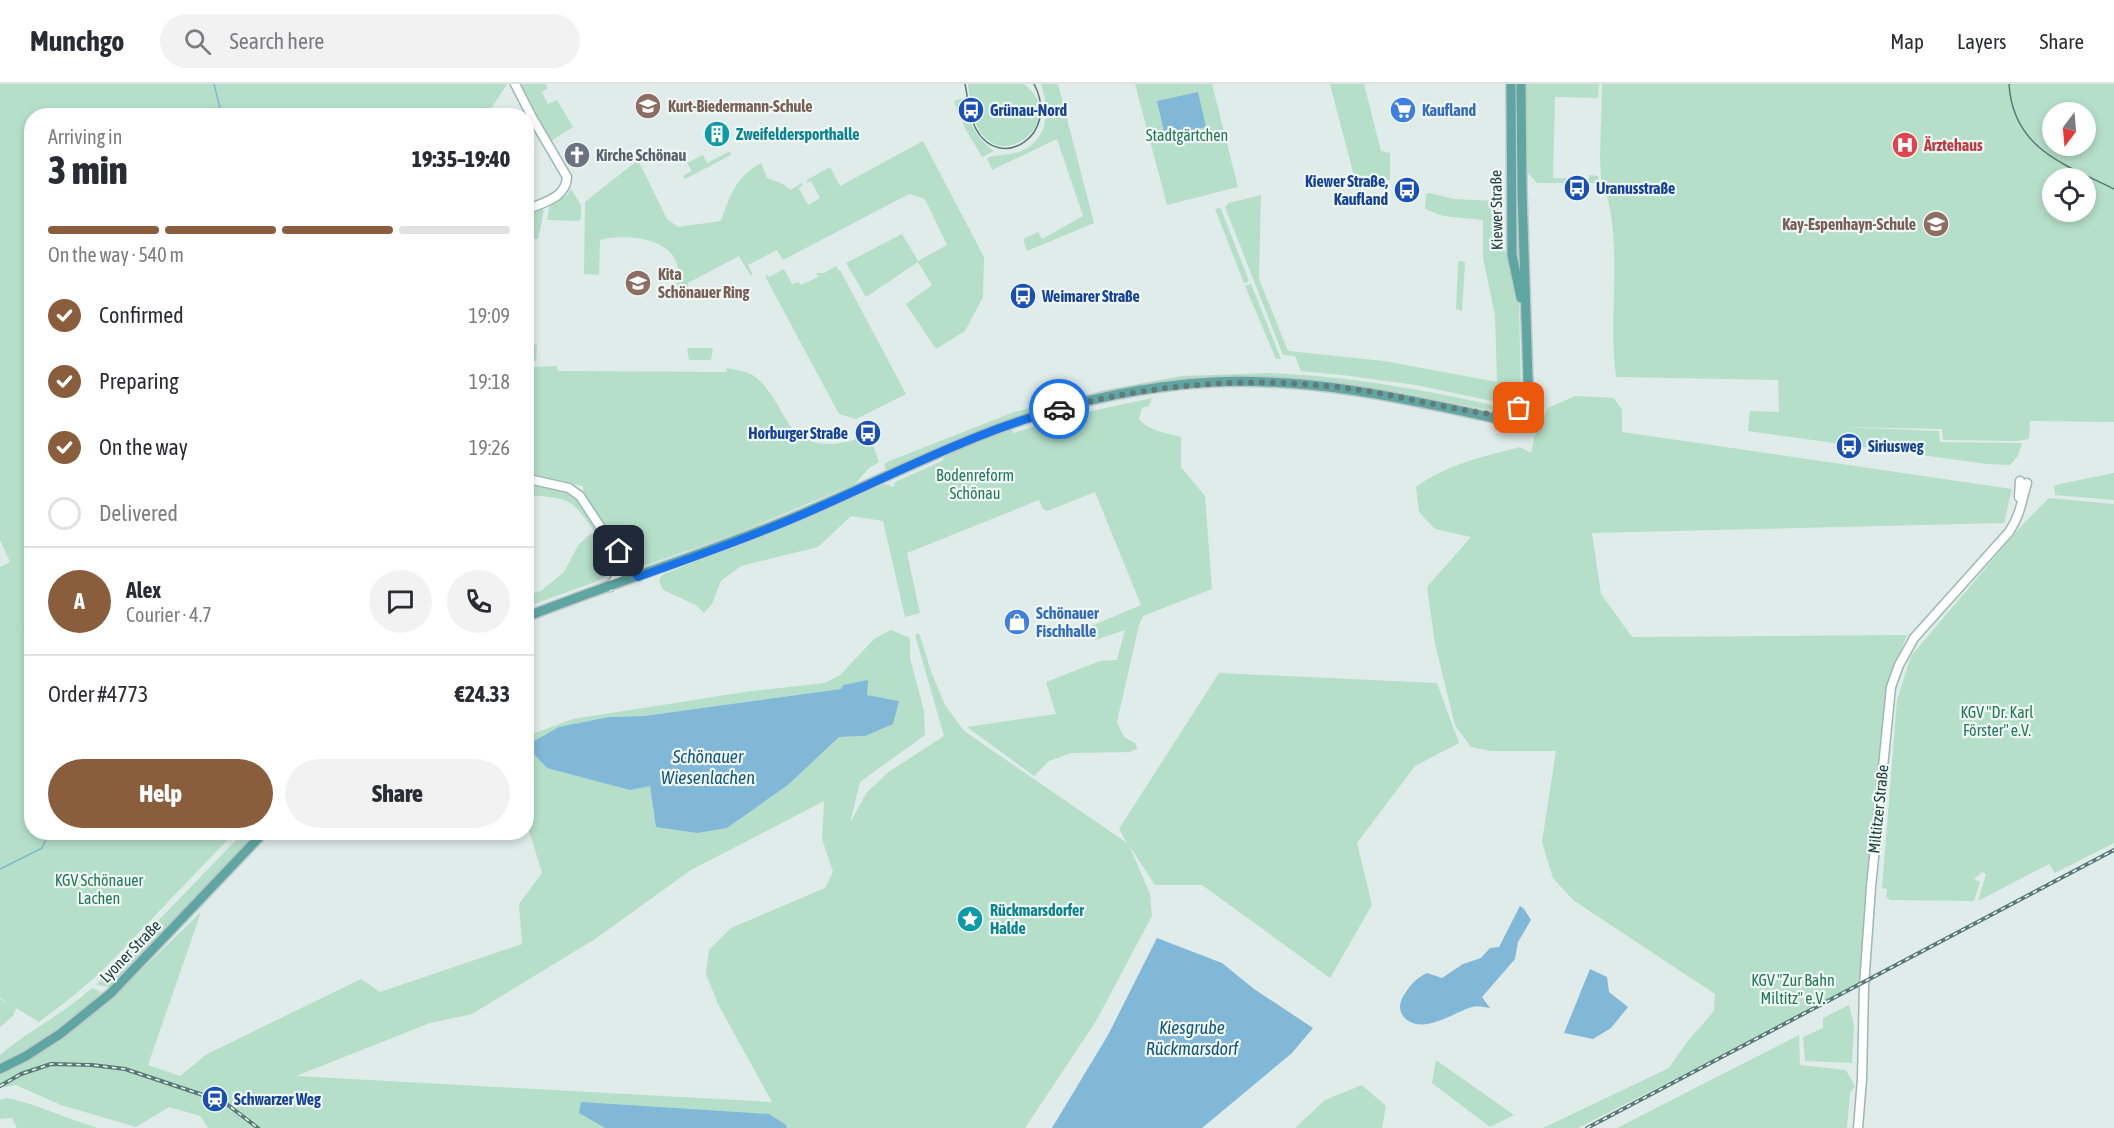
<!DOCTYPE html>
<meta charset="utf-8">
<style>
body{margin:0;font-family:"Asap Condensed",sans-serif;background:#f2f2f3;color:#2b2b33;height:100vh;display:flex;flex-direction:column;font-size:22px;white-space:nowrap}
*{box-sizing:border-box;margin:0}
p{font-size:20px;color:#7c7c81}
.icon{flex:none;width:33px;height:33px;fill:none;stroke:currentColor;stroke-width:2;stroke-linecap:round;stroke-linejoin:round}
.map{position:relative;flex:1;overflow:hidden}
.sheet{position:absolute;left:24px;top:24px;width:510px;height:732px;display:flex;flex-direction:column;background:#fff;border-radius:24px;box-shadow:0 3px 9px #0003}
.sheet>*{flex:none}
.needle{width:39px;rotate:196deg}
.tools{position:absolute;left:2042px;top:18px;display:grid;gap:12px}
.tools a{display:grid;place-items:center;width:54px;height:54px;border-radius:50%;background:#fff;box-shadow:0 3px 9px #0003;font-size:30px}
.pin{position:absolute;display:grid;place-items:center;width:51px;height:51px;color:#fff;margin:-26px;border-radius:12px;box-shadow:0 3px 9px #0006}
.courier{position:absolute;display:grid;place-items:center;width:60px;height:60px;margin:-30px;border:4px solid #1a73e8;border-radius:50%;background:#fff;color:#222;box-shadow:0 2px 8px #0007}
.overview em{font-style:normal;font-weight:800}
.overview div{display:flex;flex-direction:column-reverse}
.overview{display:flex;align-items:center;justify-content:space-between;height:102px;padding:0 24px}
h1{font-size:39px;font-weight:800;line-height:45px}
.bar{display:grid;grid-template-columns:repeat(4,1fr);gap:9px 6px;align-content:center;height:72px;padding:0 24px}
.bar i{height:8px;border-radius:4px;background:#e1e1e2}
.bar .active{background:#8a5e3d}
.bar p{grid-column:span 4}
.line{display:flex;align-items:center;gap:15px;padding:0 24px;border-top:2px solid #e1e1e2}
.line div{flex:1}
.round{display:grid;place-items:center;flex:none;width:63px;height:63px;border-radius:32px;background:#f2f2f3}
ol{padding:0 24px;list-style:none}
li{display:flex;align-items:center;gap:18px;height:66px}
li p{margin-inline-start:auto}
li .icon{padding:6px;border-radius:50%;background:#8a5e3d;color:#fff;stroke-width:4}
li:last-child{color:#7c7c81}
li i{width:33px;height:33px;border:3px solid #e1e1e2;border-radius:50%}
.cta{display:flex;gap:12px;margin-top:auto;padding:12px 24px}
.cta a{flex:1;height:69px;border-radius:36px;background:#8a5e3d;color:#fff;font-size:24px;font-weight:800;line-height:69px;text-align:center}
.cta a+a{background:#f2f2f3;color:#2b2b33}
header{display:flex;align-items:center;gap:36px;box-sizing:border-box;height:84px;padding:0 30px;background:#fff;border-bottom:2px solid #e1e1e2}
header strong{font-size:28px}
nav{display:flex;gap:33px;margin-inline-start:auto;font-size:21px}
.search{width:420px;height:54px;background:#f2f2f3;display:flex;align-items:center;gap:15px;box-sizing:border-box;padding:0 21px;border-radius:33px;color:#7c7c81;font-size:22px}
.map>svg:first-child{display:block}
.green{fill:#b5dfc9;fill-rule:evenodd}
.water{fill:#81b7d7}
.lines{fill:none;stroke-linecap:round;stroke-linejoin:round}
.stream{stroke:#81b7d7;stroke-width:1.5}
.secondary-casing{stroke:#9cb8b4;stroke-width:11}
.primary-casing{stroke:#c0c9c8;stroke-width:12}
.secondary{stroke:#fff;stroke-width:8}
.primary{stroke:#5fa6a3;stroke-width:9}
.tram{stroke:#587977;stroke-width:1.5}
.rail-casing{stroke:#587977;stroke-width:4}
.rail{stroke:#eff8f5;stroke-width:1.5;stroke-dasharray:4.5;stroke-linecap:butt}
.done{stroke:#627a78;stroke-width:6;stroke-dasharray:0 10.8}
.route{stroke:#1a73e8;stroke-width:8}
.labels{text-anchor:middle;stroke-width:4.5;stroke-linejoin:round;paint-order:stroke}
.education-label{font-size:16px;font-weight:bold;fill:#785e54;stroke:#eff8f5;text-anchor:start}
.transit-label{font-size:16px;font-weight:bold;fill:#164399;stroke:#eff8f5;text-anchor:start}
.shop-label{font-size:16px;font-weight:bold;fill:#366cbe;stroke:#eff8f5;text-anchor:start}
.culture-label{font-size:16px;font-weight:bold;fill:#0d838f;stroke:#eff8f5;text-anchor:start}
.park-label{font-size:16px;fill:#257857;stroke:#eff8f5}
.health-label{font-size:16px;font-weight:bold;fill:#be3a42;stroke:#eff8f5;text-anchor:start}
.worship-label{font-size:16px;font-weight:bold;fill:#5b616d;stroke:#eff8f5;text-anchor:start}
.street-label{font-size:16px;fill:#1e3d3b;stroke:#eff8f5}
.water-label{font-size:18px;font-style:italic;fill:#13557e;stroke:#eff8f5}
</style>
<header>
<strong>Munchgo</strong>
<div class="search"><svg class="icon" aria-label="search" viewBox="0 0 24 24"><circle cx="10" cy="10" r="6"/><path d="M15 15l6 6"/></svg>Search here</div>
<nav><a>Map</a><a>Layers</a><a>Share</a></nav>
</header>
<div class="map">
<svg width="2114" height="1044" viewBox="0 0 2114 1044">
<rect width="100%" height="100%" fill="#dfece9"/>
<path class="green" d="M0,0H507L487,31L32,32V748L234,749L101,888L72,913L39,938L16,924L13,932L0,943V915L14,923L0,914V483L10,478L0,456Z
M521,0H546L548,4L542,8L548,20L557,16L573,43L551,57Z
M968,0H1024C1069,33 1005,90 979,46C971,33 970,14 968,0Z
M1041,0H1058L1094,139L1027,167L1023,155L1038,148L1042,155L1083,132L1057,55L992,86L987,74C997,70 1008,72 1019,68C1049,57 1050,26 1041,0Z
M1135,0H1212L1238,103L1167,121Z
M1330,0H1364L1381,67L1390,69V96H1355Z
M1525,0H1599L1598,14L1555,13L1553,94L1589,95V91L1598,92L1599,99H1537L1528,89Z
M1602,0H2114V338L2030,337L2029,355L2017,357L1943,356L1942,345L1839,343L1939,347L1940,358L2022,359L2018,372L2010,381L1987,380L1748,347L1750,327L1779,328L1778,296L1616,293C1608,234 1622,168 1607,112L1602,109L1600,75ZM2052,28H2085V62H2052ZM2052,94H2085V128H2052Z
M964,14C969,37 974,52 994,67L982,73L965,44L954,17Z
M923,57L984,173L983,213L965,247L936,265L906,220L932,201L918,178L866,213L846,179L902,150L918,177L947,161L925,115L909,110L783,176L777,166L748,181L752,190L751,192L739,172L688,199L689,207L677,205C677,198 679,188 677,181C670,152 622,150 600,156L599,191L584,190L585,118L638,76L667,135L678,143L721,137C731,110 735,94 761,79L767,94L783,100L790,106L802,99L803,101L799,104L808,121L820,114L811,97L807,99V96L830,83L840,102Z
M730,67L731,71L685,95L683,92L692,87L687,79L703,71L707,79Z
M571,105L581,121V135L578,137L547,136L550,119L567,111Z
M1430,109L1454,115L1494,117L1503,129L1505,167L1516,206L1519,222L1521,309L1516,322L1416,301L1342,291L1301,287L1295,272L1283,271L1225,123L1229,119L1261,111L1259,195L1288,267L1384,277L1497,298L1495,231L1483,174V136L1443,132L1425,125L1426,110Z
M541,124L544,127L538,155H531L532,260L537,261L536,277L528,276L526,130Z
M1219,124L1221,125L1249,197L1244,199L1215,125Z
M1459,177L1465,178L1462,227L1456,225L1458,179Z
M836,182L838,186H840L906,310L856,335L839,330L766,194L767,190L769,193L784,185L792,200L798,198L801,201L818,193L816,189H824Z
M1251,200L1281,275H1276L1245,202Z
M687,264H713L711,276H689Z
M557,282L558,287L726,288L727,284C736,286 747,287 754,292C770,304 778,323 789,340C809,368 842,362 869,350L879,378L869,384L855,400L738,449L647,481C619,473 600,434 584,411L583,402L536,393L527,385V328L533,311L528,290L533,283Z
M1269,289C1351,292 1430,307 1510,325L1499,328L1393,307L1322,298L1267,295L1083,316L887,389L884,381L887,378L1014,328L1110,305L1182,292Z
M1575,312L1614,314L1622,326V348L2012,405L2004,439L1592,449L1601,510L1632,553L1907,551L1893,585L1886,619L1860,901L1578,1044H1543L1669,984L1687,958L1714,927L1715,910L1573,816L1553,794L1542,758L1556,667H1491L1471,663L1455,641L1435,560L1427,503L1471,453L1435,445L1419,428L1416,403C1445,381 1485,372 1520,363L1531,369L1535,351L1548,324Z
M1152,314L1149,322L1142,324L1139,335C1148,347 1167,349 1181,353V383L1205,412L1212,505L1143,532L1139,541L1117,638L1124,653L1136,660L1137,665L1129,668L1071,669L1049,677L1034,692L967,643L1056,630L1046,598L1100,577L1117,576L1125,546L1095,556L1089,543L1141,521L1095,408L1047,427L1043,425L1039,416L907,469L920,529L905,533L883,437L851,432L818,463L741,482L721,497L712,520L704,529L696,521L663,506L659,497L662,491L885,400L894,403L895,398L942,377L947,370L1012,345L1013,349L1069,332Z
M2114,389V416L2055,411L2054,402L2060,400Z
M526,397L571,410L581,420L613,469V481L610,490L595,498L534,520L527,519V511L541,507L564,488L579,460L589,451L595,449C570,412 570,415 527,411Z
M2049,414L2114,420V759L2055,789L2049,780L1978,817L1986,790L1982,788L1974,795L1980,798L1974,817L1890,816L1886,813L1887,805L1882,804L1897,616L1911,572L2023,440Z
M891,546L910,554V574L924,627L925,651L860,698L850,739L867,708L890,687L944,652L915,551L919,549L932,590L945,621L964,647L1127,759L1119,745L1219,589L1437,599L1459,659L1415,682L1357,759L1372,821L1330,894L1202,801H1155L1129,761L1150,810L1152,832L1096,937L1025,1044H787L786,1041L580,1029L605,1044H208L200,1032L169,1023L136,1043L61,1021L16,1001L0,1004V991L23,979L104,922L201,828L148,981L180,992L207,970L361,895L380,908L522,860L519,820L542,789L527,740V663L547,684L650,702L698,749L727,744L788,701L839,653L865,652L899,617L866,611L867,597L843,601L841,605L644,632L609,633L560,643L527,661V652L573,635L745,608L825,599L840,591L874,555ZM824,717L822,755L833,788L825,804L731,844L709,866L706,890L718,920L772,1018L296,992L430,939L472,930L595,855L691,786Z
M243,749H259L110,903L96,901Z
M92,904L101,908C73,939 37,961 0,980V971C29,946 64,930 92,904Z
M1849,921L1854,941L1852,979L1805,977L1803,953L1823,944V934Z
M1799,951L1800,981L1846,986L1855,1002L1850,1009L1847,1044H1617Z
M1436,976L1514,1031L1490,1043L1432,999Z
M1362,1001L1386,1022L1382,1044H1295L1325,1016Z
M7,1014C38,1020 66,1035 98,1044H17L12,1034L0,1035V1016Z"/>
<path class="water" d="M1198,8L1206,43L1165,52L1157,17Z
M868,596L867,611L899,617L893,640L865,652L839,653L788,701L727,744L698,749L656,743L650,702L630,706L547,684L527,663V661L559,643L609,633L644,632L841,605L843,601Z
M1520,822L1524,825L1531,836L1518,858L1515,875L1482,913L1490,924C1484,923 1477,921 1472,923C1452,929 1421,953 1403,932C1398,925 1400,917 1404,911C1411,900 1415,895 1427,889L1442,894L1463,880L1481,874L1490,864L1499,863Z
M1157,854L1222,879L1254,905L1313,944L1292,969L1202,1044H1052L1108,951Z
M1590,885L1607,893L1609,908L1628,923L1611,944L1593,955L1564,949Z
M581,1018L769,1030L786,1041L787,1044H605L579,1029Z"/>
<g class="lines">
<path class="stream" d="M214,0L222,32
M24,545L32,539
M0,785L42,764L49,748"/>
<defs>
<path id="secondary" d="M515,0L533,35L567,93C566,114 544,118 526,126
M526,302V309
M526,391L533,396L569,404L580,412L605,450L638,493
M2019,413L2020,397
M610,503C619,491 620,482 619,468
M1858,1044L1862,995L1864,902L1871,803L1891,603L1899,581L1914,554L2009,448C2021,430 2021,418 2027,399"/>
<path id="primary" d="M1511,0L1512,171L1521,214
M1496,331C1514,331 1522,323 1525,306
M526,533C612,499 700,472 785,437C859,407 930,369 1005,342C1071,318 1143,302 1213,298C1317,293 1416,317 1517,339L1525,337L1529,326L1522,108L1521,0
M0,985L26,972L60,950L111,909L264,748"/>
</defs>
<use href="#secondary" class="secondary-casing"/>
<use href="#primary" class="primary-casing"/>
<use href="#secondary" class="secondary"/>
<use href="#primary" class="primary"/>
<path class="tram" d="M965,0C968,14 969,32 976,45C1000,89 1061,51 1034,0
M2009,0C2013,65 2064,80 2114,105"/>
<defs>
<path id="rail" d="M0,1002L21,990L51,980L92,981L125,985L224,1018L258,1044
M1587,1044L2114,766"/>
</defs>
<use href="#rail" class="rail-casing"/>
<use href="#rail" class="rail"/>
</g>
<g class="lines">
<path class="done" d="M1059,325C1153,300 1249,292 1345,304C1394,310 1442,324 1490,330L1505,331L1519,324"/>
<path class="route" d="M619,467L638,493C700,471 762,449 822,422C900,387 976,348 1059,325"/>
</g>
<defs>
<symbol id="school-disc" viewBox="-11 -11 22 22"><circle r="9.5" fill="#8d6e63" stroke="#eff8f5"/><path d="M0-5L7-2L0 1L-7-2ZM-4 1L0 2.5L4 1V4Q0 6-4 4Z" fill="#fff"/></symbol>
<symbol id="bus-disc" viewBox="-11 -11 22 22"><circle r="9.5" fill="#1a4fb4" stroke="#eff8f5"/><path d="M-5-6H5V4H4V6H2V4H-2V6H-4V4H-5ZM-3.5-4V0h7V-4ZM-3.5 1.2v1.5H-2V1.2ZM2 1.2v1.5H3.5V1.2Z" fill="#fff"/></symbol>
<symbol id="supermarket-disc" viewBox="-11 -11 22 22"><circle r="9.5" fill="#3f7fe0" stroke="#eff8f5"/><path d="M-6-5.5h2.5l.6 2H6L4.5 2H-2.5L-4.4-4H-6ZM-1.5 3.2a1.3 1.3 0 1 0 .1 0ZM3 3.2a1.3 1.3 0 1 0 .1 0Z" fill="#fff"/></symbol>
<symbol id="building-disc" viewBox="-11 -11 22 22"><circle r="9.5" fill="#0f9aa8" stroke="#eff8f5"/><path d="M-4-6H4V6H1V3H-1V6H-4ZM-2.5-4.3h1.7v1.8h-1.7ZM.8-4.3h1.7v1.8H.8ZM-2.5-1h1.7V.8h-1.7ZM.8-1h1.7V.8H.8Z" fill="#fff"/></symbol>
<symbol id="hospital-disc" viewBox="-11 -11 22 22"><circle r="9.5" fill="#e0444e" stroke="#eff8f5"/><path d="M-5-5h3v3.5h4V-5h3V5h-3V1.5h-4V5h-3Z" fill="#fff"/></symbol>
<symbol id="church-disc" viewBox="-11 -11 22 22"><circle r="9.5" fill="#6b7280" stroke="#eff8f5"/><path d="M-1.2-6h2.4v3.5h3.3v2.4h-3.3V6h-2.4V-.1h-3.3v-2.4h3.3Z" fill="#fff"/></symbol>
<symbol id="shop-disc" viewBox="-11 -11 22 22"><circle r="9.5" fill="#3f7fe0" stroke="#eff8f5"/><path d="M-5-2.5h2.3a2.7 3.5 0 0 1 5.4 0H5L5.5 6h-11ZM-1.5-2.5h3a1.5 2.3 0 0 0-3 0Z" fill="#fff"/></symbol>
<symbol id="sight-disc" viewBox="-11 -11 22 22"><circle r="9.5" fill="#0f9aa8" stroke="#eff8f5"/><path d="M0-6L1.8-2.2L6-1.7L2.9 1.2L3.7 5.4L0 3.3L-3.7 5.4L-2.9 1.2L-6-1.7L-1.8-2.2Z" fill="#fff"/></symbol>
<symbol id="station-disc" viewBox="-11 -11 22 22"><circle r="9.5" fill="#1a4fb4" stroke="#eff8f5"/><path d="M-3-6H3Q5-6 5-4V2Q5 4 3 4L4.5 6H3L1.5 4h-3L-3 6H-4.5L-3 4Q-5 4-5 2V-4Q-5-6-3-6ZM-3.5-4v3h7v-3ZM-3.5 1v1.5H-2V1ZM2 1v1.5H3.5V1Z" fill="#fff"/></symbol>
</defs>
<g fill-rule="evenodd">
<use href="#school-disc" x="633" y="7" width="30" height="30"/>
<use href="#bus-disc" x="956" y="11" width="30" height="30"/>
<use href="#supermarket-disc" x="1388" y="11" width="30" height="30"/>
<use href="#building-disc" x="702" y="35" width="30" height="30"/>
<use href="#hospital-disc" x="1890" y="46" width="30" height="30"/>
<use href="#church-disc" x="562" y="56" width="30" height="30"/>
<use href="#bus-disc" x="1562" y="89" width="30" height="30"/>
<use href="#bus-disc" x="1392" y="91" width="30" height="30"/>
<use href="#school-disc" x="1921" y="125" width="30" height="30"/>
<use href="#school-disc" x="623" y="184" width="30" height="30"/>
<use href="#bus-disc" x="1008" y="197" width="30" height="30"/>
<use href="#bus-disc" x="853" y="334" width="30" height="30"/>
<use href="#bus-disc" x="1834" y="347" width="30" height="30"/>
<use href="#shop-disc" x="1002" y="523" width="30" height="30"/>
<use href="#sight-disc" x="955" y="820" width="30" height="30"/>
<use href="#station-disc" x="200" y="1000" width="30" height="30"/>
</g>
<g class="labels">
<g class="education-label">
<text x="668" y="28">Kurt-Biedermann-Schule</text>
<text x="1916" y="146" text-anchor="end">Kay-Espenhayn-Schule</text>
<text x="658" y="196">Kita<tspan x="658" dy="18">Schönauer Ring</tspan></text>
</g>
<g class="transit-label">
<text x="990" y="32">Grünau-Nord</text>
<text x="1388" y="103" text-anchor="end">Kiewer Straße,<tspan x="1388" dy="18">Kaufland</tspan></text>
<text x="1596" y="110">Uranusstraße</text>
<text x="1042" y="218">Weimarer Straße</text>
<text x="848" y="355" text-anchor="end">Horburger Straße</text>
<text x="1868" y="368">Siriusweg</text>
<text x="234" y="1021">Schwarzer Weg</text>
</g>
<g class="shop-label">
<text x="1422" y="32">Kaufland</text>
<text x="1036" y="535">Schönauer<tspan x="1036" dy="18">Fischhalle</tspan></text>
</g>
<g class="culture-label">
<text x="736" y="56">Zweifeldersporthalle</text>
<text x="990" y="832">Rückmarsdorfer<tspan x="990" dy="18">Halde</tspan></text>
</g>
<g class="park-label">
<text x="1187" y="57">Stadtgärtchen</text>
<text x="975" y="397">Bodenreform<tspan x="975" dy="18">Schönau</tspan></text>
<text x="1997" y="634">KGV "Dr. Karl<tspan x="1997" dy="18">Förster" e.V.</tspan></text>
<text x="99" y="802">KGV Schönauer<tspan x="99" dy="18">Lachen</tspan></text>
<text x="1793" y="902">KGV "Zur Bahn<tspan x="1793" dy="18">Miltitz" e.V.</tspan></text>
</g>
<g class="health-label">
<text x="1924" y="67">Ärztehaus</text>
</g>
<g class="worship-label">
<text x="596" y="77">Kirche Schönau</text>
</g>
<g class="street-label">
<text transform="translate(1496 126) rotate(-91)" y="6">Kiewer Straße</text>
<text transform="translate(1878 725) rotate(-84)" y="6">Miltitzer Straße</text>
<text transform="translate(130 867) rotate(-46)" y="6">Lyoner Straße</text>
</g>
<g class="water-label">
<text x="708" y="679">Schönauer<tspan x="708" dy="21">Wiesenlachen</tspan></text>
<text x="1192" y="950">Kiesgrube<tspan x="1192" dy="21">Rückmarsdorf</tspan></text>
</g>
</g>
</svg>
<div class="tools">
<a><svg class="needle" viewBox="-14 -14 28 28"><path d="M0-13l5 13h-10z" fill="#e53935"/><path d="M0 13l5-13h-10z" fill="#7c7c81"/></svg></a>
<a><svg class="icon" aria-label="locate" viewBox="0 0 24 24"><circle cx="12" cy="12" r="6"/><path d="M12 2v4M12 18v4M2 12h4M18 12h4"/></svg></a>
</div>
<div class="pin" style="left:1519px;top:324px;background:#ea580c"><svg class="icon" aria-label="bag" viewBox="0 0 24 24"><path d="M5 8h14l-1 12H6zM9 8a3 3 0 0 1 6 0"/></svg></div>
<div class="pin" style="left:619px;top:467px;background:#1f2937"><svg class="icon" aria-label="home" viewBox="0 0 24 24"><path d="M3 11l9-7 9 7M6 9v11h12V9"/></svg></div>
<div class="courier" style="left:1059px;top:325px"><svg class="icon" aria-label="car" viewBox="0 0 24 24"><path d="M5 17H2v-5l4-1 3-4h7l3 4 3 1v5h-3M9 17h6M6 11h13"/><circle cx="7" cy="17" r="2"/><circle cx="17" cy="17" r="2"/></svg></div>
<section class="sheet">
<div class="overview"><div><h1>3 min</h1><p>Arriving in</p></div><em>19:35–19:40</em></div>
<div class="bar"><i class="active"></i><i class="active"></i><i class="active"></i><i></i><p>On the way · 540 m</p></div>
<ol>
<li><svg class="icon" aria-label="check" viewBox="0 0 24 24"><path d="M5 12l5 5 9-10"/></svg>Confirmed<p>19:09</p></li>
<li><svg class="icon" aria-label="check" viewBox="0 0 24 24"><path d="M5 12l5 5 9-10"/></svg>Preparing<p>19:18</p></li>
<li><svg class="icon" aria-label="check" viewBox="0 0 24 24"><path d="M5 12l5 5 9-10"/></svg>On the way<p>19:26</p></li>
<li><i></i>Delivered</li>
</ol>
<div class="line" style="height:108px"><b class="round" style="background:#8a5e3d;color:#fff">A</b><div><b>Alex</b><p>Courier · 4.7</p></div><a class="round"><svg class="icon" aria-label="chat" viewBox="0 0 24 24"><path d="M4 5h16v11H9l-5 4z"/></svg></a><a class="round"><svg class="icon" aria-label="phone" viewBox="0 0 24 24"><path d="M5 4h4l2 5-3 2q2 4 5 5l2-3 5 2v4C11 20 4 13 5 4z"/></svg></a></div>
<div class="line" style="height:78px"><div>Order #4773</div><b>€24.33</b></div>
<div class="cta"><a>Help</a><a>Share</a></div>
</section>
</div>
